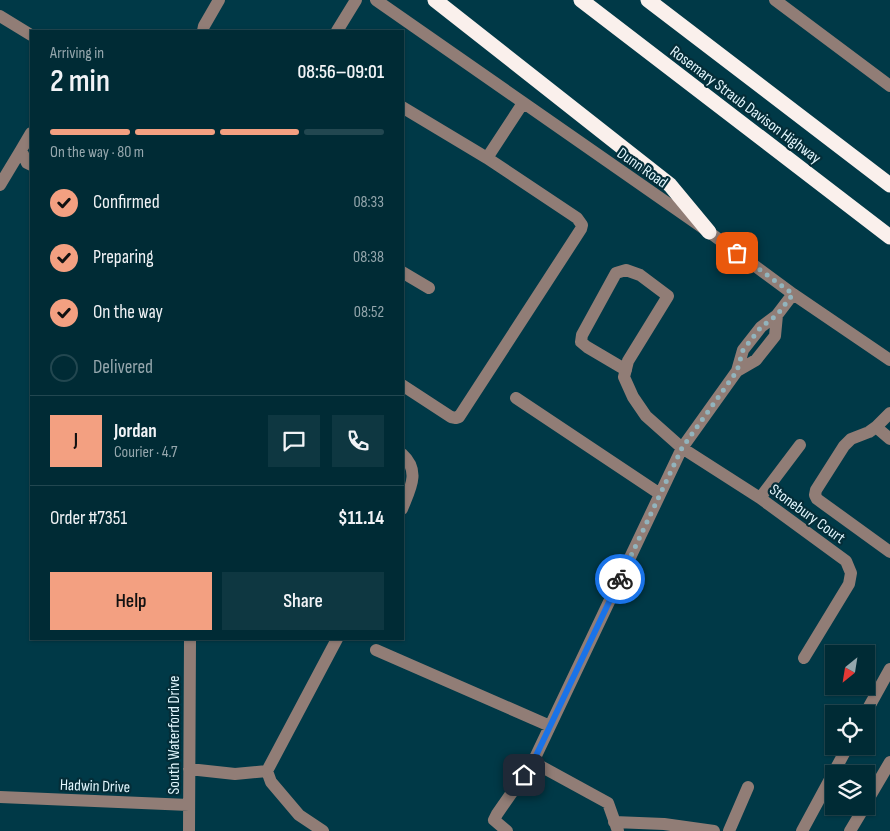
<!DOCTYPE html>
<meta charset="utf-8">
<style>
body{margin:0;font-family:"Sofia Sans Condensed",sans-serif;background:#0e3741;color:#f1f3f6;height:100vh;display:flex;flex-direction:column;font-size:19px;white-space:nowrap}
*{box-sizing:border-box;margin:0}
p{font-size:16px;color:#95a7ad}
.icon{flex:none;width:28px;height:28px;fill:none;stroke:currentColor;stroke-width:2;stroke-linecap:round;stroke-linejoin:round}
.map{position:relative;flex:1;overflow:hidden}
.sheet{position:absolute;left:30px;top:30px;width:374px;height:610px;display:flex;flex-direction:column;background:#002b35;border-radius:0px;box-shadow:0 1px 4px #0004,0 0 0 1px #224750}
.sheet>*{flex:none}
.needle{width:32px;rotate:210deg}
.tools{position:absolute;left:825px;top:645px;display:grid;gap:10px}
.tools a{display:grid;place-items:center;width:50px;height:50px;border-radius:0px;background:#002b35;box-shadow:0 1px 4px #0004,0 0 0 1px #224750;font-size:25px}
.pin{position:absolute;display:grid;place-items:center;width:42px;height:42px;color:#fff;margin:-21px;border-radius:10px;box-shadow:0 2px 8px #0006}
.courier{position:absolute;display:grid;place-items:center;width:50px;height:50px;margin:-25px;border:4px solid #1a73e8;border-radius:50%;background:#fff;color:#222;box-shadow:0 1px 6px #0007}
.head em{font-style:normal;font-weight:600}
.head div{display:flex;flex-direction:column-reverse}
.head{display:flex;align-items:center;justify-content:space-between;height:85px;padding:0 20px}
h1{font-size:32px;font-weight:600;line-height:38px}
.bar{display:grid;grid-template-columns:repeat(4,1fr);gap:8px 5px;align-content:center;height:60px;padding:0 20px}
.bar i{height:6px;border-radius:4px;background:#224750}
.bar .on{background:#f3a081}
.bar p{grid-column:span 4}
.line{display:flex;align-items:center;gap:12px;padding:0 20px;border-top:1px solid #224750}
.line div{flex:1}
.round{display:grid;place-items:center;flex:none;width:52px;height:52px;border-radius:0px;background:#0e3741}
ol{padding:0 20px;list-style:none}
li{display:flex;align-items:center;gap:15px;height:55px}
li p{margin-inline-start:auto}
li .icon{padding:5px;border-radius:50%;background:#f3a081;color:#111;stroke-width:4}
li:last-child{color:#95a7ad}
li i{width:28px;height:28px;border:2px solid #224750;border-radius:50%}
.button{display:flex;gap:10px;margin-top:auto;padding:10px 20px}
.button a{flex:1;height:58px;border-radius:0px;background:#f3a081;color:#111;font-size:20px;font-weight:600;line-height:58px;text-align:center}
.button a+a{background:#0e3741;color:#f1f3f6}
.map>svg:first-child{display:block}
.lines{fill:none;stroke-linecap:round;stroke-linejoin:round}
.minor{stroke:#917d76;stroke-width:12}
.highway{stroke:#faf0ec;stroke-width:15}
.done{stroke:#92b4bd;stroke-width:5;stroke-dasharray:0 9}
.route{stroke:#1a73e8;stroke-width:6}
.labels{text-anchor:middle;stroke-width:4.5;stroke-linejoin:round;paint-order:stroke}
.street-label{font-size:16px;fill:#e1f6fd;stroke:#042d38}
</style>
<div class="map">
<svg width="890" height="831" viewBox="0 0 890 831">
<rect width="100%" height="100%" fill="#003947"/>
<g class="lines">
<path class="minor" d="M376,0L709,232L793,294L890,360
M775,0L890,86
M0,16L31,35
M203,31L204,26L219,0
M337,31L356,0
M402,107L487,158L523,103
M31,133L21,150L27,163L31,165
M0,185L21,150
M402,272L429,288
M626,370L587,347L581,342L582,335L616,273L626,270L640,275L668,296L628,361L624,377L633,397L646,416L682,448L760,498L846,561L851,573L849,584L804,658
M737,371L756,360L775,336L777,315
M402,385L451,417L456,418L459,417L581,229L582,225L577,218L487,158
M516,398L660,494
M890,413L876,427L869,432L851,439L844,446L816,490L815,495L817,499L890,552
M876,427L890,439
M402,454C421,471 410,489 402,509
M760,498L800,445
M376,650L550,726
M865,714L890,669
M533,762L682,448L737,371L743,350L761,327L777,315L793,294
M189,769L235,774L267,771L337,639
M267,771L271,782L299,815L323,831
M0,797L189,805
M866,803L890,762
M614,822L664,824L714,831
M189,831L190,639
M507,831L494,820L497,814L533,762L608,803L618,831
M729,831L748,787
M802,831L848,746
M850,831L865,806"/>
<path class="highway" d="M435,0L670,185L709,232
M581,0L890,237
M648,0L890,185"/>
</g>
<g class="lines">
<path class="done" d="M620,579L682,448L737,371L743,350L761,327L777,315L793,294L737,253"/>
<path class="route" d="M524,775L533,762L620,579"/>
</g>
<g class="labels">
<g class="street-label">
<text transform="translate(746 104) rotate(37)" y="6">Rosemary Straub Davison Highway</text>
<text transform="translate(643 167) rotate(35)" y="6">Dunn Road</text>
<text transform="translate(808 513) rotate(36)" y="6">Stonebury Court</text>
<text transform="translate(173 735) rotate(-90)" y="6">South Waterford Drive</text>
<text transform="translate(95 785) rotate(2)" y="6">Hadwin Drive</text>
</g>
</g>
</svg>
<div class="tools">
<a><svg class="needle" viewBox="-14 -14 28 28"><path d="M0-13l5 13h-10z" fill="#e53935"/><path d="M0 13l5-13h-10z" fill="#95a7ad"/></svg></a>
<a><svg class="icon" aria-label="locate" viewBox="0 0 24 24"><circle cx="12" cy="12" r="6"/><path d="M12 2v4M12 18v4M2 12h4M18 12h4"/></svg></a>
<a><svg class="icon" aria-label="layers" viewBox="0 0 24 24"><path d="M12 4l9 5-9 5-9-5zM3 14l9 5 9-5"/></svg></a>
</div>
<div class="pin" style="left:737px;top:253px;background:#ea580c"><svg class="icon" aria-label="bag" viewBox="0 0 24 24"><path d="M5 8h14l-1 12H6zM9 8a3 3 0 0 1 6 0"/></svg></div>
<div class="pin" style="left:524px;top:775px;background:#1f2937"><svg class="icon" aria-label="home" viewBox="0 0 24 24"><path d="M3 11l9-7 9 7M6 9v11h12V9"/></svg></div>
<div class="courier" style="left:620px;top:579px"><svg class="icon" aria-label="bike" viewBox="0 0 24 24"><circle cx="6" cy="16" r="4"/><circle cx="18" cy="16" r="4"/><path d="M6 16l4-8h5l3 8M10 8l3 8H6M13 5h3"/></svg></div>
<section class="sheet">
<div class="head"><div><h1>2 min</h1><p>Arriving in</p></div><em>08:56–09:01</em></div>
<div class="bar"><i class="on"></i><i class="on"></i><i class="on"></i><i></i><p>On the way · 80 m</p></div>
<ol>
<li><svg class="icon" aria-label="check" viewBox="0 0 24 24"><path d="M5 12l5 5 9-10"/></svg>Confirmed<p>08:33</p></li>
<li><svg class="icon" aria-label="check" viewBox="0 0 24 24"><path d="M5 12l5 5 9-10"/></svg>Preparing<p>08:38</p></li>
<li><svg class="icon" aria-label="check" viewBox="0 0 24 24"><path d="M5 12l5 5 9-10"/></svg>On the way<p>08:52</p></li>
<li><i></i>Delivered</li>
</ol>
<div class="line" style="height:90px"><b class="round" style="background:#f3a081;color:#111">J</b><div><b>Jordan</b><p>Courier · 4.7</p></div><a class="round"><svg class="icon" aria-label="chat" viewBox="0 0 24 24"><path d="M4 5h16v11H9l-5 4z"/></svg></a><a class="round"><svg class="icon" aria-label="phone" viewBox="0 0 24 24"><path d="M5 4h4l2 5-3 2q2 4 5 5l2-3 5 2v4C11 20 4 13 5 4z"/></svg></a></div>
<div class="line" style="height:65px"><div>Order #7351</div><b>$11.14</b></div>
<div class="button"><a>Help</a><a>Share</a></div>
</section>
</div>
